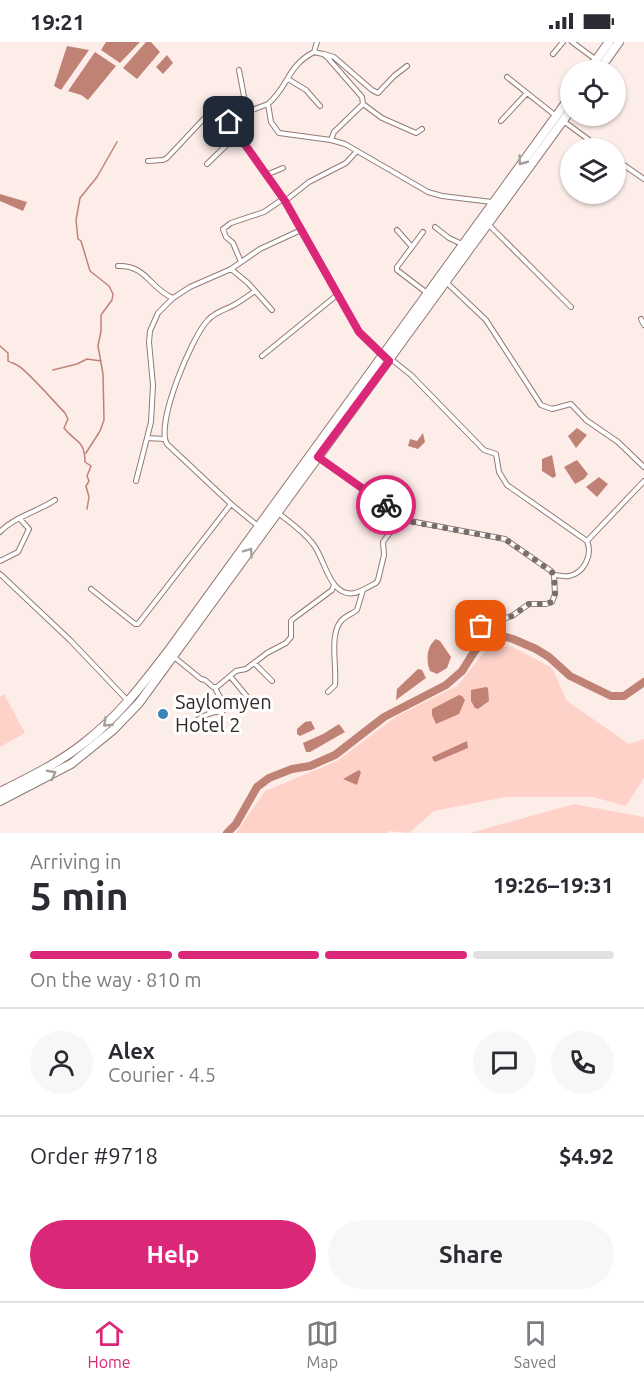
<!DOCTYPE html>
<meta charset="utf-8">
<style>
body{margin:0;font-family:Ubuntu,sans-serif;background:#f7f7f7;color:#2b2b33;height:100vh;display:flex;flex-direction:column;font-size:22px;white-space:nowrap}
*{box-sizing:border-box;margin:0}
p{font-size:20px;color:#7c7c81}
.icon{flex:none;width:33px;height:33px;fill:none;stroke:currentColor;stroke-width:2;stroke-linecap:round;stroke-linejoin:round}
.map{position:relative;height:791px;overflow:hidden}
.drawer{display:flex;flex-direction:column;background:#fff;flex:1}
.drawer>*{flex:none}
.buttons{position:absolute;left:560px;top:18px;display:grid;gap:12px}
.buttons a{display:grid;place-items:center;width:66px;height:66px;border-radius:50%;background:#fff;box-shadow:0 2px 4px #0004;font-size:30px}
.pin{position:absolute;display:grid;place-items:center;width:51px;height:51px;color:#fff;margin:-26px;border-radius:12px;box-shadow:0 3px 9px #0006}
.courier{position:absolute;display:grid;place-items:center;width:60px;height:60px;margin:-30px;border:4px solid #db2777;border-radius:50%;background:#fff;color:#222;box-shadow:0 2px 8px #0007}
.overview em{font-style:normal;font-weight:700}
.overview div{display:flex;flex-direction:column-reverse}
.overview{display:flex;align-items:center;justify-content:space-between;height:102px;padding:0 30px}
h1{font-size:39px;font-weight:700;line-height:45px}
.bar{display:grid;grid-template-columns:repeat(4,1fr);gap:9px 6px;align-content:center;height:72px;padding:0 30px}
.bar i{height:8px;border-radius:4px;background:#e1e1e2}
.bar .selected{background:#db2777}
.bar p{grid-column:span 4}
.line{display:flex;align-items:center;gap:15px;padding:0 30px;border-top:2px solid #e1e1e2}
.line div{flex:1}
.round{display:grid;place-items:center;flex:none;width:63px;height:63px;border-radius:32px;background:#f7f7f7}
.action{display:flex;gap:12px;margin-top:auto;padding:12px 30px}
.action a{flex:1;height:69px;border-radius:36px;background:#db2777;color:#fff;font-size:24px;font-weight:700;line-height:69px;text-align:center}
.action a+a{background:#f7f7f7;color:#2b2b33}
.status{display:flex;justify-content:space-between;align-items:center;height:42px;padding:0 30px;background:#fff;direction:ltr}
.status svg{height:16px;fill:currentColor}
.menu{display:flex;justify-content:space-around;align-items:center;height:84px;border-top:2px solid #e1e1e2;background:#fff;font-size:16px;color:#7c7c81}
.menu a{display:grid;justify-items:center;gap:3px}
.menu .selected{color:#db2777}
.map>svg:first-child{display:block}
.green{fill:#fed2c9}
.water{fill:#c18276}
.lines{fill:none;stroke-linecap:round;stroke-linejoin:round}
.stream{stroke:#c18276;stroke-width:1.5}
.river{stroke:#c18276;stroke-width:8}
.street-casing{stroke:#937a75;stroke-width:6}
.highway-casing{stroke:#937a75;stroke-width:10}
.street{stroke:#fff;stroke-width:4}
.highway{stroke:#fff;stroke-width:8}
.oneway{stroke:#a39f9d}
.done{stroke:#7a6e6a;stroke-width:6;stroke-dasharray:0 10.8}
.route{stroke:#db2777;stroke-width:8}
.poi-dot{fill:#3883b7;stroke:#fff;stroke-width:2}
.labels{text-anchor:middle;stroke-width:6;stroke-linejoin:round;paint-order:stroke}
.poi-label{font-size:20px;fill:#332926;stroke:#fff;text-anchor:start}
</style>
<div class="status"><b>19:21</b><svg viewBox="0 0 49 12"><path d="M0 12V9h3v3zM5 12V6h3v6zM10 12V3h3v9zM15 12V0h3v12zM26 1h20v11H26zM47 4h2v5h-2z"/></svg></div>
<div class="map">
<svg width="644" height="791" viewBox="0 0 644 791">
<rect width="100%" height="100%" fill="#fdede9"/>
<path class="green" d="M511,604L552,626L567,659L629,702L644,697V736L626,764L593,755H505L434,769L409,791L388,789L387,791H236L265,749L337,719L397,674L457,644L487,607Z
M4,652L25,691L0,705V655Z
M574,762L644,775V791H470Z"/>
<path class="water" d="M106,0H140L120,21L101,8Z
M146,0H151L160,10L137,37L123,26Z
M67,4L89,8L61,48L54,44Z
M95,10L116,24L88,58L81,53L68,49Z
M167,13L173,21L163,32L156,25Z
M0,152L27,160L23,169L0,159Z
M577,386L587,393L576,406L568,394Z
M423,391L425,400L418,407L408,404L410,397L417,399Z
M552,413L556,434L553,436L542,429V417Z
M577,418L588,432L584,437L575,442L564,425Z
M599,435L608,442L597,455L586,445Z
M436,597L440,599L451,615L447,626L437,632L430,629C426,619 426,605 436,597Z
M418,627L422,628L426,636L396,658L397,647Z
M486,645L488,646L489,659L478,667L475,666L471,659V648Z
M459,653L462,654L465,658L459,672L436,682L432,673V667Z
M311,679L315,687L300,694L297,692V687L305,680Z
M339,682L345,690L310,710H306L303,701L323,692Z
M467,699L468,706L435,720L433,718L432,715Z
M359,728L361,730L357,743L343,737Z"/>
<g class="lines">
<path class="stream" d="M0,304L8,311V319C11,321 14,321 17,323C26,327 56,362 65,371L68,377L64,386C76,401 85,398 85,420L91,424L87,434L89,439L86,444L89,455L87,467
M53,328L77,322L87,317L101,319
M86,411L100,389L104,378L103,332L98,304L101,289V273L112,258L113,252L109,244L90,229L81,199L78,197L76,178L80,156L97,135L117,100"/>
<path class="river" d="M227,791L236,782L257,745L269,736L292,727L310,724L335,713L384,675L446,643L462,629L474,610L485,597L495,592L513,597L536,607L549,615L570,634L611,654H624L644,640"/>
<defs>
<path id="street" d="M572,0L595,17
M314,10L317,0
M324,12L334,15L372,48L378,51L394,34L407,24
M553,12L563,0
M239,28L247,70
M507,35L556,74
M288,37L306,48L320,64
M562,78L600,106
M501,79L527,51
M229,80L247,70L268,62
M422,87L416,91L382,76L363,62L362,55L327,15L323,12L314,10C287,24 289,44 268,62L271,80L279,91L331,98L345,102L428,150L442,154L492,160
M331,98L334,90L363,62
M615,117L644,137
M148,119L163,118L167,116L214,66H220L285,159L359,290L382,313
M207,122L238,92
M266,133L283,126
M285,159L309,140L346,121L357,109
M488,182L571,265
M435,185L449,196L462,202
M397,188L412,205L397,225V228L427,251
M412,205L423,190
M241,220L233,201L226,195L223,187L231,181L264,170L283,157
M118,224C147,223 150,247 173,256
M231,227L248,241L272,268
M446,240L486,278L541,363L552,367L571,362L586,378L618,400L644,425
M255,249C248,254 240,260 232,264C224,268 214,271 208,278C192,294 155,382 167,402L231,462L258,484
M641,277L644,283
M262,314L337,253
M391,317L411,333L484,408L496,412L499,430L507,443L587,499
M164,397L147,396L151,380L153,343L149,300L150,289L158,271L173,256L190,245L231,227L260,207L301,188
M318,415L410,479L505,497L551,529L554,533L555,552L552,560L546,562H529L512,574L481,584
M136,439L147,396
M278,471C290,480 303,489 313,502C325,516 329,556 355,551C362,549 370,544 376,541L378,538L384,513L383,500L402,474
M0,490C12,476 39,469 55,458
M0,519L18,510L29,487L20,477
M0,532L70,598L128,659
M554,533C559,533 564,535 569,534C584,531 593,513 587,499L644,439
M91,547L135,582H138L231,462
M174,615L201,637L205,638L213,645H217L236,629L246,627L267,611L286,601L291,595V579L293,577L332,548L334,543
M254,621L272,639
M230,634L249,657
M328,650L335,643C337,625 329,593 341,579C345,574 352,572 357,568L363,548
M196,679C204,673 212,669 222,670L226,666L215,646"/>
<path id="highway" d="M589,28L609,0
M599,28L619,0
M0,750C28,736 59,721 84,701C118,675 143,642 169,608L570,55
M0,759L71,722L113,688L139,661L570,69"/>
</defs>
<use href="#street" class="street-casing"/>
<use href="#highway" class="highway-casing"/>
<use href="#street" class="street"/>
<use href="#highway" class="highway"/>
</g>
<defs><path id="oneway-chevron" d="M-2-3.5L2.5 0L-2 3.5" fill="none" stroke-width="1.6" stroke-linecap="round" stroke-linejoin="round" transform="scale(1.5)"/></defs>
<g class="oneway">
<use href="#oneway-chevron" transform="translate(522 119) rotate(127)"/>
<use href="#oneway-chevron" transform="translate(249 510) rotate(-54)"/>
<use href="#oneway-chevron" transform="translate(107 681) rotate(137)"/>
<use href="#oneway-chevron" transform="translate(52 732) rotate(-28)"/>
</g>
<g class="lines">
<path class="done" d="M386,463L412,480L505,497L551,529L554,533L555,552L552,560L546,562H529L512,574L481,584"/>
<path class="route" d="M229,80L285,159L359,290L389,319L318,415L386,463"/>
</g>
<circle class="poi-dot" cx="163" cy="672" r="6"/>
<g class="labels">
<g class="poi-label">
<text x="175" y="667">Saylomyen<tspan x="175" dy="23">Hotel 2</tspan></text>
</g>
</g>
</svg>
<div class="buttons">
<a><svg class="icon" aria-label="locate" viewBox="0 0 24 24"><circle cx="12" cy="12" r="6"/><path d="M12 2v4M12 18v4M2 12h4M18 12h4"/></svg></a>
<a><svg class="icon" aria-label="layers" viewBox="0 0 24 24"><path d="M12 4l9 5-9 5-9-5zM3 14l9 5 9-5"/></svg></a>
</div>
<div class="pin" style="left:481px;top:584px;background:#ea580c"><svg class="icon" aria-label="bag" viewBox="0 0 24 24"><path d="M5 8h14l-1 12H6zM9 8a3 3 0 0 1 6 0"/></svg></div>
<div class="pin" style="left:229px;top:80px;background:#1f2937"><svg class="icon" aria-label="home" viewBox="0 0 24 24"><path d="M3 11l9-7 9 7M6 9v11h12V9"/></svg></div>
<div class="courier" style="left:386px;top:463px"><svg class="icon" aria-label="bike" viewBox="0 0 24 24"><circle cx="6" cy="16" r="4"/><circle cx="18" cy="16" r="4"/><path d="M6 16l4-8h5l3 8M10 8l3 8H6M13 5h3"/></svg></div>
</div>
<section class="drawer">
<div class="overview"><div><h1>5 min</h1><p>Arriving in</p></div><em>19:26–19:31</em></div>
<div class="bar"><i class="selected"></i><i class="selected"></i><i class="selected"></i><i></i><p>On the way · 810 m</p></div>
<div class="line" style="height:108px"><a class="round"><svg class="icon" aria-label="person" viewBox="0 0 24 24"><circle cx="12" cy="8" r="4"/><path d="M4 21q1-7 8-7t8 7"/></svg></a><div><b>Alex</b><p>Courier · 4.5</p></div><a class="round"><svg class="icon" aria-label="chat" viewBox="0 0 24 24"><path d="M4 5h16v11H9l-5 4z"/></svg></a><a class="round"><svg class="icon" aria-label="phone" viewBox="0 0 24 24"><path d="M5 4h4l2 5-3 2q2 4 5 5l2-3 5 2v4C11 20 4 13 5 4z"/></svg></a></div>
<div class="line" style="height:78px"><div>Order #9718</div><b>$4.92</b></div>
<div class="action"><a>Help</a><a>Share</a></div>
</section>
<nav class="menu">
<a class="selected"><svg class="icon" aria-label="home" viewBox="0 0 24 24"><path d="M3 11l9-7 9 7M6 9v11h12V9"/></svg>Home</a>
<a><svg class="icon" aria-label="map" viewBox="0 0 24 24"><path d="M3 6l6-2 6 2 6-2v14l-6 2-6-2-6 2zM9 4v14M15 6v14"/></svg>Map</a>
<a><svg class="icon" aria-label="saved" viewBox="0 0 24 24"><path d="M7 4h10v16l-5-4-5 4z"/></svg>Saved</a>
</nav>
